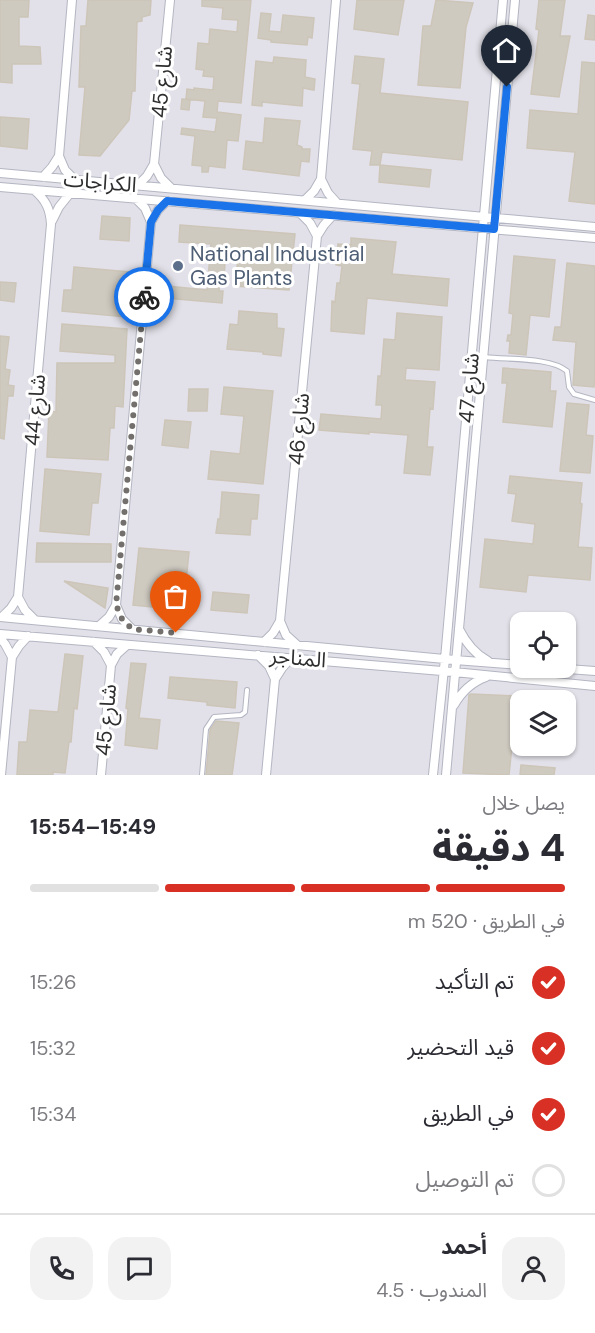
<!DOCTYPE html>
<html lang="ar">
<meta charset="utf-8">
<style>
body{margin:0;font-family:"DM Sans","Noto Sans Arabic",sans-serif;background:#f2f2f3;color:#2b2b33;direction:rtl;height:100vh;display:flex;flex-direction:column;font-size:22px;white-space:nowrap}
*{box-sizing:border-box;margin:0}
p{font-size:20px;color:#7c7c81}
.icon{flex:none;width:33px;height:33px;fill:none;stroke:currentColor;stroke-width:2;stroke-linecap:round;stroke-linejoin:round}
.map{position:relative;height:775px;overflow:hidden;direction:ltr}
.sheet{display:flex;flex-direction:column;background:#fff;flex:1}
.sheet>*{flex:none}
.fabs{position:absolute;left:510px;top:612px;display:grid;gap:12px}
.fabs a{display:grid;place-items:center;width:66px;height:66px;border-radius:12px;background:#fff;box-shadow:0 2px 4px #0004;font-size:30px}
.pin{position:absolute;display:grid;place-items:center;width:51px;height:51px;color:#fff;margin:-62px -26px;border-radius:50% 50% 50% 0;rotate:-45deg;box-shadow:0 0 6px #0007}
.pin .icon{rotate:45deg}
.courier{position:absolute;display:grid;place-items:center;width:60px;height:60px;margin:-30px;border:4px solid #1a73e8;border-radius:50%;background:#fff;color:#222;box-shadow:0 2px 8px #0007}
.summary em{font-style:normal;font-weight:700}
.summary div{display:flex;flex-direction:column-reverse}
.summary{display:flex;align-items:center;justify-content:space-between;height:102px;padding:0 30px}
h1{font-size:39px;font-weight:700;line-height:45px}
.bar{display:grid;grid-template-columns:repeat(4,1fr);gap:9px 6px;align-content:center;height:72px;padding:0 30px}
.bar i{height:8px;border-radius:4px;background:#e1e1e2}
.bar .active{background:#d93025}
.bar p{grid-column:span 4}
.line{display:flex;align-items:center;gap:15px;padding:0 30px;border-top:2px solid #e1e1e2}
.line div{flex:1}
.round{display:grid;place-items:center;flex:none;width:63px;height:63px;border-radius:18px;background:#f2f2f3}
ol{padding:0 30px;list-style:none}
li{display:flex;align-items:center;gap:18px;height:66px}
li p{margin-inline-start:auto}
li .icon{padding:6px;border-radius:50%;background:#d93025;color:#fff;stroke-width:4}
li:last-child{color:#7c7c81}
li i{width:33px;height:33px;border:3px solid #e1e1e2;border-radius:50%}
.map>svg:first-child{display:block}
.industrial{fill:#e2e0e8;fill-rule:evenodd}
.building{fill:#cfcac0;stroke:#ccc5b8;stroke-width:1.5}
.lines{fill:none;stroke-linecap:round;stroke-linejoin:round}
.service-casing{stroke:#b3b6c2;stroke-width:6}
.minor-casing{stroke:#b3b6c2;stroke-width:10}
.service{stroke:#fff;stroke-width:4}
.minor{stroke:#fff;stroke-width:8}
.done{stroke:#726f6c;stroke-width:6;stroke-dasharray:0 10.8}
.route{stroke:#1a73e8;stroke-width:8}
.service-dot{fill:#5c6f8a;stroke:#fff;stroke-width:2}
.labels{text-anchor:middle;stroke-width:6;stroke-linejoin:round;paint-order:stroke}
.street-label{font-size:21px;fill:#2e2e2e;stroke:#fff}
.service-label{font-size:21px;fill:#4e5e75;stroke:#fff;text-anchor:start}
</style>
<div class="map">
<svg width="595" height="775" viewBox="0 0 595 775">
<rect width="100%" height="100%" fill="#f0e9df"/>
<path class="industrial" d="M0,0H595V775H0ZM520,622H566V668H520ZM520,700H566V746H520Z"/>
<path class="building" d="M0,0H29L28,17H19V46L40,47L41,64H12V83L0,82Z
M88,0H151L150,15L142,17V21L137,22L135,91H132L129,120L100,156L79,155L85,87H79L81,26H86Z
M202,0H251L241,103L218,101L217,112L241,115L238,141L227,140L225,168L209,166L208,172H202V166L192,165L195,136L181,134L182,128L215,132L217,118L203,117L205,101L186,99L187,89L194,90V88L213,90L214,77L203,76L204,70L196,69L198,43L209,44L210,29L237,32L238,20L222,19L223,8L202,6Z
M357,0H404L398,35L354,29Z
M436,0L473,3L466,27L460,88L418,85L423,26H431Z
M539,0H565L560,36H570L559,97L531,94L539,30L536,29Z
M261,13L271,14L269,31L281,32L283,15L314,18L312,38L308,37L307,45L271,42V40L258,38Z
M588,15L595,16V40L585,39Z
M355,56L384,59L380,93L468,102L462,160L382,152L380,165H370L372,151L353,149L360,84L352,83Z
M274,57L306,60L305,77L315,79L314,90L303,88L302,106L262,102V106L252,105L256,61L273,63Z
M582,62L595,63V204L569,201L575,152L527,148L530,110L578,114Z
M182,99L190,100L189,110L181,109Z
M0,117L29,119L27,149L0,146Z
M265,118L300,121L297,145L302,147V149H310L309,162L301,161L299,176L243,169L246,141L263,143Z
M380,165L431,170L429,187L379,182Z
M102,216L130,218L129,241L100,239Z
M180,225L295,234L289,290L235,286L239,248L223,247L222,261L225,262L224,278H220L219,291H223L222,303L166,298L167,286L207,290L211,244L179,242Z
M351,238L396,242L392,274L449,279L447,306L367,298L364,334L331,331L332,301L335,302L337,283H340L342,266L336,265L338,244L351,245Z
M514,256L555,260L549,317L530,315L526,355L509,353L510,341H507L508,335H511L513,314L509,313Z
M567,263L595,266V374L594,387L573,385L576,342L553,340L555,327H561Z
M74,267L130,272L127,317L62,311L64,290H72Z
M0,282L16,283L14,302L0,300Z
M239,311L277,314V328L284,329L281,356L263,354V352L227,349L230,324L238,325Z
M397,313L442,317L439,370L406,368L405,380L435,382L433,409L430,408L427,447H433L430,475L404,473L408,435L369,432V434L319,430L321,414L381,419L382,405H376L378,376H381L384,339L395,340Z
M62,324L127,329L123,407L115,406L114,428H110L108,460L47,457L49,411L56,412L57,363H115V355L60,351Z
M0,336L9,337L5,369L10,370L8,385L14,386L13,396H8L4,439L0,438Z
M503,368L551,372L550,391H556L552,427L503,422L507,383H502Z
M224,387L273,391L263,484L208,479L211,451L240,454L244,416L221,414Z
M189,389H208L207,411H188Z
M567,403L589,405L586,435L593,436L590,473L560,471Z
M165,420L191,422L188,448L162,445Z
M45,469L101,474L98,503H92L89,535L40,531Z
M510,476L582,483L580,503L582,504L578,547L592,548L590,580L528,575L526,592L480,587L485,539L533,544L535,524L512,521L516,494L508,493Z
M222,492L259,495L257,519H251L250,535L216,533L218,519H220Z
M37,543L111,544V562H36Z
M139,548L189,552L183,610L133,605Z
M64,581L108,588L105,608Z
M213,592L249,595L247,613L211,610Z
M65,654L83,656L77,709L74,708L71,742H69L65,773L53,772V775H17L19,742H27L30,710L58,712Z
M131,663L146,664L139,718L160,720L157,749L125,745L128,709L126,708Z
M170,677L237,682L235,708L207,705V702L168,698Z
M471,694L517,696L509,775L463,773L469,695Z
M216,721L239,723L232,775H206L210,730Z
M521,765L555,768L554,775H520Z"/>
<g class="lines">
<defs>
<path id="service" d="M485,357C508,360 550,357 567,371L569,387L574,394L595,400
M202,775L206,729L214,717L241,715L245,712L247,690"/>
<path id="minor" d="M59,156L65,170L75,180
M154,164L161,178L171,188
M0,173L595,227
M43,177L52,167L59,156L72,0
M321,179L328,193L337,203
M138,185L147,176L154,164L170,0
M0,187L595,238
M135,198L145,208L151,222
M305,200L314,191L321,179L336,0
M300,213L310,223L317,236
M52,221L59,207L71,192
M18,597L25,610L35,620
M116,605L122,619L132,629
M0,617L455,660L520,665
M2,617L11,608L18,597L51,224C50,209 46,200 34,190
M280,621L286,635L297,645
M99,626L109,617L116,605L151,222L158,210L167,201
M459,629C466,643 475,654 488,661
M0,634L454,672L595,686
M0,638L5,644L12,657
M94,642L104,652L111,665
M264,642L273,633L280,621L317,236L324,225L333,215
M258,655L269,666L275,679
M554,668L595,671
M454,705C462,691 472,682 486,677
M1,775L12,657L19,646L28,636
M101,775L111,665L117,654L127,645
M266,775L275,679L282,668L291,658
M433,775L445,659L503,0
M446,775L515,0"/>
</defs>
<use href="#service" class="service-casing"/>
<use href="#minor" class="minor-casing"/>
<use href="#service" class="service"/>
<use href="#minor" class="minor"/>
</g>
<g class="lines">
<path class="done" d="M144,297L116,605L122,619L132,629L176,633"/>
<path class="route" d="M144,297L151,222L158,210L167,201L494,229L507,87"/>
</g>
<circle class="service-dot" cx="178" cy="266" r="6"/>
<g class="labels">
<g class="street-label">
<text transform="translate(162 82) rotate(-85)" y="7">شارع 45</text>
<text transform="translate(100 182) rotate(5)" y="7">الكراجات</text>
<text transform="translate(469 388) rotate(-85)" y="7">شارع 47</text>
<text transform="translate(35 410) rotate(-85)" y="7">شارع 44</text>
<text transform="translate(299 429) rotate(-85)" y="7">شارع 46</text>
<text transform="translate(298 658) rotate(5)" y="7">المناجر</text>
<text transform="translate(106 720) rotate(-85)" y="7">شارع 45</text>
</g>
<g class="service-label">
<text x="190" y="261">National Industrial<tspan x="190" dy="24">Gas Plants</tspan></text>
</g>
</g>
</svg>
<div class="fabs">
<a><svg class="icon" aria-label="locate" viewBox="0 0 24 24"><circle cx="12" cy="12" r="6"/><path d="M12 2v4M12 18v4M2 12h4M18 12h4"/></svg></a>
<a><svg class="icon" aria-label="layers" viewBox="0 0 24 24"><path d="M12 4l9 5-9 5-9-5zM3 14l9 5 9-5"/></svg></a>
</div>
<div class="pin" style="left:176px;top:633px;background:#ea580c"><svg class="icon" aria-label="bag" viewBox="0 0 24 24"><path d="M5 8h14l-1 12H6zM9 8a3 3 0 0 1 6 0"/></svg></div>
<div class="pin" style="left:507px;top:87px;background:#1f2937"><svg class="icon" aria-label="home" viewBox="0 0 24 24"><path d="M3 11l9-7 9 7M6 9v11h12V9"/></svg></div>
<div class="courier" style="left:144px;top:297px"><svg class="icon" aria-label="bike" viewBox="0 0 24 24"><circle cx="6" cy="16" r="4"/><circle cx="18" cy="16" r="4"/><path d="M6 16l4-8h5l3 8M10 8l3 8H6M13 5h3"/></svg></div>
</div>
<section class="sheet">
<div class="summary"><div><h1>4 دقيقة</h1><p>يصل خلال</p></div><em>15:49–15:54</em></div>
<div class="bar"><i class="active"></i><i class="active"></i><i class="active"></i><i></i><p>في الطريق · 520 m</p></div>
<ol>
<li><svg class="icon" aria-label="check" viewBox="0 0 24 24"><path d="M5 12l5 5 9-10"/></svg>تم التأكيد<p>15:26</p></li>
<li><svg class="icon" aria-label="check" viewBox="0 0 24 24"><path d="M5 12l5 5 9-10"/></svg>قيد التحضير<p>15:32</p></li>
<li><svg class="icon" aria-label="check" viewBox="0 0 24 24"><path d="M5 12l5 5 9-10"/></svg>في الطريق<p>15:34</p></li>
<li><i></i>تم التوصيل</li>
</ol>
<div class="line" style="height:108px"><a class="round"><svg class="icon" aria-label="person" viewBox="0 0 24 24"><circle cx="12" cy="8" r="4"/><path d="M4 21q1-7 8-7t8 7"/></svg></a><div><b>أحمد</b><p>المندوب · 4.5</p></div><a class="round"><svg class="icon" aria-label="chat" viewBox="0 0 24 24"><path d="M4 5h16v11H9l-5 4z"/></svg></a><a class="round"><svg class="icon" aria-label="phone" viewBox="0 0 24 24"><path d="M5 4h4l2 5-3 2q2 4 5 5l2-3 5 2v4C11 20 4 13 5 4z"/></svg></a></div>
</section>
